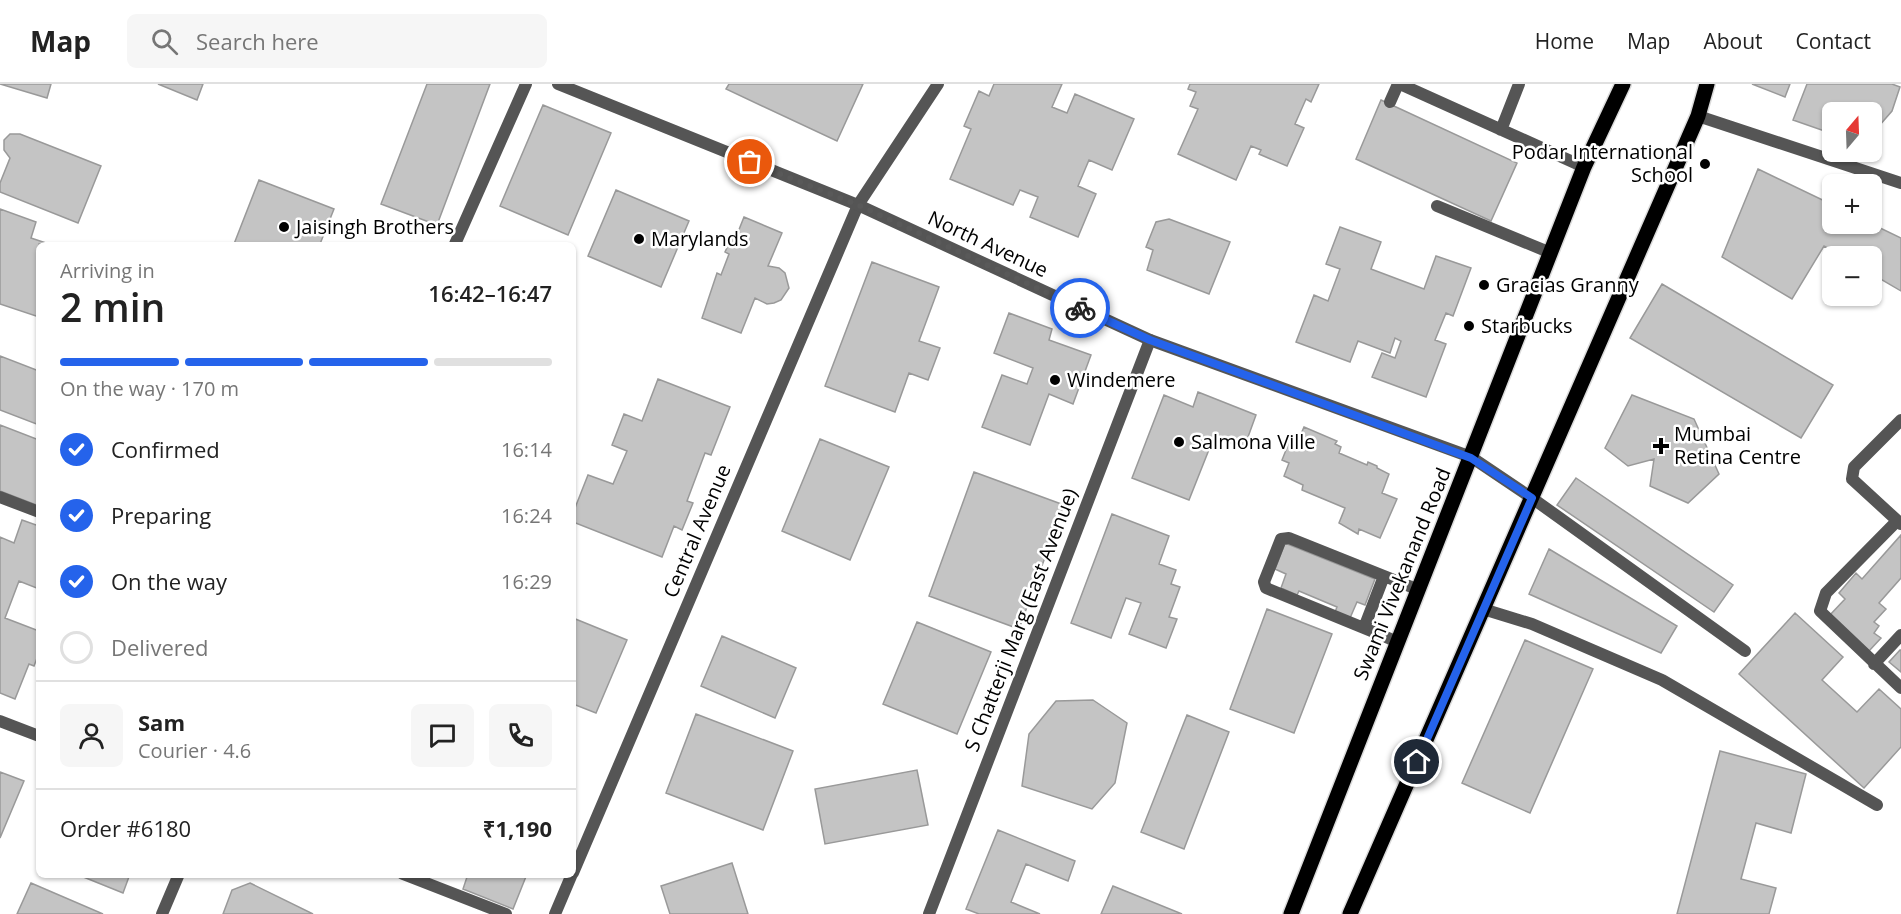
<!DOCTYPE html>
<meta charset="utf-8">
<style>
body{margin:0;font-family:"Open Sans",sans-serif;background:#f6f6f6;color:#222;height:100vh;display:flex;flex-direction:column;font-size:22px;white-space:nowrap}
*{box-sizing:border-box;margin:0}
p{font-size:20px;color:#767676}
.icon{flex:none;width:33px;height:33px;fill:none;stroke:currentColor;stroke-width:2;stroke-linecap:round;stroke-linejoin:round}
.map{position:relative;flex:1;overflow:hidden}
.panel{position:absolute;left:36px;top:158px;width:540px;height:636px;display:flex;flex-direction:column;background:#fff;border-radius:9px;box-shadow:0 2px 4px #0004}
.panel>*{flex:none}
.needle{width:39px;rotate:19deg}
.tools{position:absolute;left:1822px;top:18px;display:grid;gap:12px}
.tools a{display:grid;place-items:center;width:60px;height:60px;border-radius:9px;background:#fff;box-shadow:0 2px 4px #0004;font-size:30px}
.pin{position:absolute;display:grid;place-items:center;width:51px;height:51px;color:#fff;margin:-26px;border:3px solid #fff;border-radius:50%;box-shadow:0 2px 6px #0007}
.courier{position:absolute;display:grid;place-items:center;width:60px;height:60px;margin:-30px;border:4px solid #2563eb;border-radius:50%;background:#fff;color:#222;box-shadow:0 2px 8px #0007}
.head em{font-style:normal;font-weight:600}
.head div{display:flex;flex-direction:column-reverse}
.head{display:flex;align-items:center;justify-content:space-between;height:102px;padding:0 24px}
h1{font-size:39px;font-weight:600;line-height:45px}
.bar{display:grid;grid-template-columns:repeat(4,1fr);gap:9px 6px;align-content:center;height:72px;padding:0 24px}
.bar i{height:8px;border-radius:4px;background:#e0e0e0}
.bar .current{background:#2563eb}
.bar p{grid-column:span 4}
.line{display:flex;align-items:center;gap:15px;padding:0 24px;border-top:2px solid #e0e0e0}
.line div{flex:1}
.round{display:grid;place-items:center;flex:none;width:63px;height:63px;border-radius:9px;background:#f6f6f6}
ol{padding:0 24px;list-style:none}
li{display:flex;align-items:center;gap:18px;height:66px}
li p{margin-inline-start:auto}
li .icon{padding:6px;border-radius:50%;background:#2563eb;color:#fff;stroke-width:4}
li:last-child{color:#767676}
li i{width:33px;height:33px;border:3px solid #e0e0e0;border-radius:50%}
header{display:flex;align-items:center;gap:36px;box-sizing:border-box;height:84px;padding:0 30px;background:#fff;border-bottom:2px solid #e0e0e0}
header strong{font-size:28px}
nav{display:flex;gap:33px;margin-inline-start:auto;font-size:21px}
.search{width:420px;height:54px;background:#f6f6f6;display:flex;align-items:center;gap:15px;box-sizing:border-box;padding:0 21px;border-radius:9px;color:#767676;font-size:22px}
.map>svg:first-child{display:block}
.building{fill:#c4c4c4;stroke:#999;stroke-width:1.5}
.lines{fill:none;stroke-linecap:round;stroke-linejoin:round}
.primary-casing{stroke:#dbdbdb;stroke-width:18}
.service{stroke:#555;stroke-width:12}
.minor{stroke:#555;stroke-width:12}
.tertiary{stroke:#555;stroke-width:12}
.primary{stroke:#000;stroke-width:15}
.done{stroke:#595959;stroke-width:6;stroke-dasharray:0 10.8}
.route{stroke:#2563eb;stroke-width:8}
.poi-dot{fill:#000;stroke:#fff;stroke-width:2}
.labels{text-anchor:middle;stroke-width:5;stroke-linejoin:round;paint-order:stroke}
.poi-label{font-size:20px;fill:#000;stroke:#fff;text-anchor:start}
.street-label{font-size:20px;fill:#000;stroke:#fff}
</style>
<header>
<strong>Map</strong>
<div class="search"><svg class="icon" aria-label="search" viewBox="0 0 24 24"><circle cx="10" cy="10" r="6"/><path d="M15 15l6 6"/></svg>Search here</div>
<nav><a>Home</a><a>Map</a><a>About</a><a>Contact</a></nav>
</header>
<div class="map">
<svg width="1901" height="830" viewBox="0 0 1901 830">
<rect width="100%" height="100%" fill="#fff"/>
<path class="building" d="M0,0H51L47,14Z
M158,0H203L197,16Z
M427,0H490L437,141L381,120Z
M729,0H863L837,57L726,5Z
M994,0H1062L1052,23L1067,29L1075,10L1134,35L1112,86L1089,76L1078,102L1096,110L1078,153L1030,133L1038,113L1020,106L1013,121L950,95L971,45L964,42L979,7L989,12Z
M1190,0H1319L1311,18L1306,15L1295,40L1304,44L1287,82L1259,70L1261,66L1251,62L1236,96L1178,70L1198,25L1190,22L1196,8L1188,5Z
M1752,0H1790L1785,13Z
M1807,0H1892L1900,3L1892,27L1872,50V28H1833V50L1793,36Z
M1381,16L1517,79L1491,137L1356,75Z
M543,21L611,49L568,151L500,122Z
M10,50H20L101,82L78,139L0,108V99L10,74L4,66V56Z
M1758,85L1833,121V140H1872L1901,154V207L1872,190V172H1842L1824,162L1792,215L1722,173Z
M259,96L334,125L320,160H234Z
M616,106L689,137L661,203L588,172Z
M0,125L36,138L31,154L49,160H39V233L0,220Z
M744,133L782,149L768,182L779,184L785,189L789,204L781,216L774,219L767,220L755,214L741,249L702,234L717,189L721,191L729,170L725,168L733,151L736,153Z
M1169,135L1230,158L1209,210L1147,186L1153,166L1146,163L1156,138Z
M1340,143L1381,158L1371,185L1424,205L1436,172L1471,184L1453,232L1446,229L1435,256L1446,260L1426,313L1372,293L1382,269L1395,274L1401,257L1395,254L1390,269L1358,257L1350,278L1296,258L1314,211L1328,217L1340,185L1326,180Z
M872,178L939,203L919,257L940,264L928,296L909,289L895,328L825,302Z
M1662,200L1833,301L1801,354L1630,254Z
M1009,229L1052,245L1049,256L1091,271L1073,320L1049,310L1030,361L982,343L1002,291L1027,300L1033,284L994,269Z
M0,272L39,287V341L0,326Z
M658,295L730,323L711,371L705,369L687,417L693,419L682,446L674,442L662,473L573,438V429L588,391L613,400L627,367L612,361L624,330L642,337Z
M1198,308L1256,331L1244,364L1214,353L1189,416L1132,394L1164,311L1193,323Z
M1632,311L1694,335L1719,390L1688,419L1650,402L1654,375L1628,382L1605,364Z
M0,341L39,356V422L0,407Z
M1304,343L1337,357L1335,360L1341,363L1339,369L1367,381L1368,378L1377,382V384L1389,390L1382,409L1397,415L1380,454L1359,445L1358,450L1339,439L1345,424L1302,406L1303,401L1284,392L1289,379L1282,376L1290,356L1297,359Z
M820,355L889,383L850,476L782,447Z
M974,388L1064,421L1019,545L929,512Z
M1576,394L1733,501L1714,528L1557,421Z
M1112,430L1169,452L1159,480L1176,486L1171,500L1180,503L1169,533L1177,535L1166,564L1129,550L1141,519L1126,514L1111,554L1071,539Z
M22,436L39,442V505L19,497L5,534L39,547V569L34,582L29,580L15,615L0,609V453L14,459Z
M1901,451V494L1879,519L1886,525L1874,538L1879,542L1874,549L1881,554L1869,567L1829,532L1845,515L1839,509L1856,489L1862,495Z
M1285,459L1375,495L1365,521L1357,518L1350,534L1335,528L1337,523L1299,507L1297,511L1281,504L1286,490L1275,485Z
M1549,465L1677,542L1661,569L1529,510Z
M1267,525L1332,550L1294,649L1230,625Z
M1795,529L1843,573L1822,596L1857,628L1879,605L1901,625V663L1864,704L1739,590Z
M573,534L627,556L596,629L573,620Z
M917,538L991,568L957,650L883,620Z
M722,552L796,584L775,634L701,602Z
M1525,556L1593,585L1530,729L1462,699Z
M1900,566H1901V588L1889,578Z
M1093,616L1127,639L1115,699L1092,725L1022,702L1029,650L1056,617Z
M696,630L793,667L763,746L666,709Z
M1187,631L1229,648L1184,765L1141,748Z
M1720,667L1806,690L1791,749L1756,739L1741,795L1776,804L1769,830H1677Z
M917,686L928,741L825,760L815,705Z
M0,688L24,697L0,754Z
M998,746L1075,777L1068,797L1026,780L1011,818L1040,830H979L966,825Z
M732,779L748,830H670L661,802Z
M76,790H130L123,809Z
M468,790H527L513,825L463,805Z
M31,799L103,830H17Z
M250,799L313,830H223L232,806Z
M1113,802L1182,830H1101Z"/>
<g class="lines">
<defs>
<path id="primary" d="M1291,830L1584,83L1623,0
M1350,830L1698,32L1707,0"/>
</defs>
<use href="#primary" class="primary-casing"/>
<path class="service" d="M0,413L39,428
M1532,414L1745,567
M1483,525L1532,540L1662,596L1877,721"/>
<path class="minor" d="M1400,0L1584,83
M1390,18L1398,0
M1698,32L1901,99
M1501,46L1519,0
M1437,122L1551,169
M455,160L526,0
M1901,336L1854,383L1852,395L1901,440
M1897,437L1826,509L1820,527L1901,604
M1364,544L1384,492
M1398,558L1266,504L1264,498L1281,455L1289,454L1419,506
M1874,580L1901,551
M0,637L39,652
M573,789L858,121L938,0
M403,790L506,830
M162,830L179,790
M555,830L572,790
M929,830L1150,256"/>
<path class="tertiary" d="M558,0L858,121L1150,256L1471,373L1532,414"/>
<use href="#primary" class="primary"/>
</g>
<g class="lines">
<path class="done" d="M750,78L858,121L1080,224"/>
<path class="route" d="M1080,224L1150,256L1471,374L1532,414L1417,678"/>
</g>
<g class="poi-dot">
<circle cx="1705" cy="80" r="6"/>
<circle cx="284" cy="143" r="6"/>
<circle cx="639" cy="155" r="6"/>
<circle cx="1484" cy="201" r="6"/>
<circle cx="1469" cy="242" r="6"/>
<circle cx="1055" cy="296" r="6"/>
<circle cx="1179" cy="358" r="6"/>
<path d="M1658 353h6v6h6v6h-6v6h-6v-6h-6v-6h6z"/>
</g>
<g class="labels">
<g class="poi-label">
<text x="1693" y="75" text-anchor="end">Podar International<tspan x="1693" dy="23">School</tspan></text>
<text x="296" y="150">Jaisingh Brothers</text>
<text x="651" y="162">Marylands</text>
<text x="1496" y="208">Gracias Granny</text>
<text x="1481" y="249">Starbucks</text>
<text x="1067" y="303">Windemere</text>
<text x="1674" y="357">Mumbai<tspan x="1674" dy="23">Retina Centre</tspan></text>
<text x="1191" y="365">Salmona Ville</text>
</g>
<g class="street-label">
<text transform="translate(988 160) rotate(25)" y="7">North Avenue</text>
<text transform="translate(697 447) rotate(-67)" y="7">Central Avenue</text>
<text transform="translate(1402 490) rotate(-68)" y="7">Swami Vivekanand Road</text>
<text transform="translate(1021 536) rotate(-69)" y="7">S Chatterji Marg (East Avenue)</text>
</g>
</g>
</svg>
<div class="tools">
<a><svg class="needle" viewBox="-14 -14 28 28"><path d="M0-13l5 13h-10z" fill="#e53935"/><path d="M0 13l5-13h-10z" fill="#767676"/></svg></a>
<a>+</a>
<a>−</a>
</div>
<div class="pin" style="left:750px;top:78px;background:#ea580c"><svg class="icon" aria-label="bag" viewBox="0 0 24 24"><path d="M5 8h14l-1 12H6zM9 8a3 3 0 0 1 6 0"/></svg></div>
<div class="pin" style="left:1417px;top:678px;background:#1f2937"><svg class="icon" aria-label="home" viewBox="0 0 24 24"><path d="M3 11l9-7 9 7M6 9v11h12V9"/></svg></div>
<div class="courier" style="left:1080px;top:224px"><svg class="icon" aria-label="bike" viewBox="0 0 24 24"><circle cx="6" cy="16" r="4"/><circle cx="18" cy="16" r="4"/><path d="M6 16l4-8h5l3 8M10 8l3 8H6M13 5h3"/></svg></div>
<section class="panel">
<div class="head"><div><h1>2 min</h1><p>Arriving in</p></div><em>16:42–16:47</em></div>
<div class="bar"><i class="current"></i><i class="current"></i><i class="current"></i><i></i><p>On the way · 170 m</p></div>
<ol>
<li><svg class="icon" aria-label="check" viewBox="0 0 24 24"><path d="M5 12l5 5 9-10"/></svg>Confirmed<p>16:14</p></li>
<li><svg class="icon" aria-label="check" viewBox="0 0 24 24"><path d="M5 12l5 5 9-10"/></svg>Preparing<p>16:24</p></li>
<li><svg class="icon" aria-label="check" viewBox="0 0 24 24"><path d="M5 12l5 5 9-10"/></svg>On the way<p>16:29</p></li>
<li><i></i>Delivered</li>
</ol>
<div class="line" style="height:108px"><a class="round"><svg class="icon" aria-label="person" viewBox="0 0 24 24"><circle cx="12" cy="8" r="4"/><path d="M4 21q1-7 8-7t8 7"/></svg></a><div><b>Sam</b><p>Courier · 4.6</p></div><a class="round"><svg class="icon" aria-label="chat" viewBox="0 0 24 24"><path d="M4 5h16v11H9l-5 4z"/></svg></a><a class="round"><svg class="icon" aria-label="phone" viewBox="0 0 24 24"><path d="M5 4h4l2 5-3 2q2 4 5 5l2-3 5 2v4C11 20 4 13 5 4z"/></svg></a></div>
<div class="line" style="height:78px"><div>Order #6180</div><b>₹1,190</b></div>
</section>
</div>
